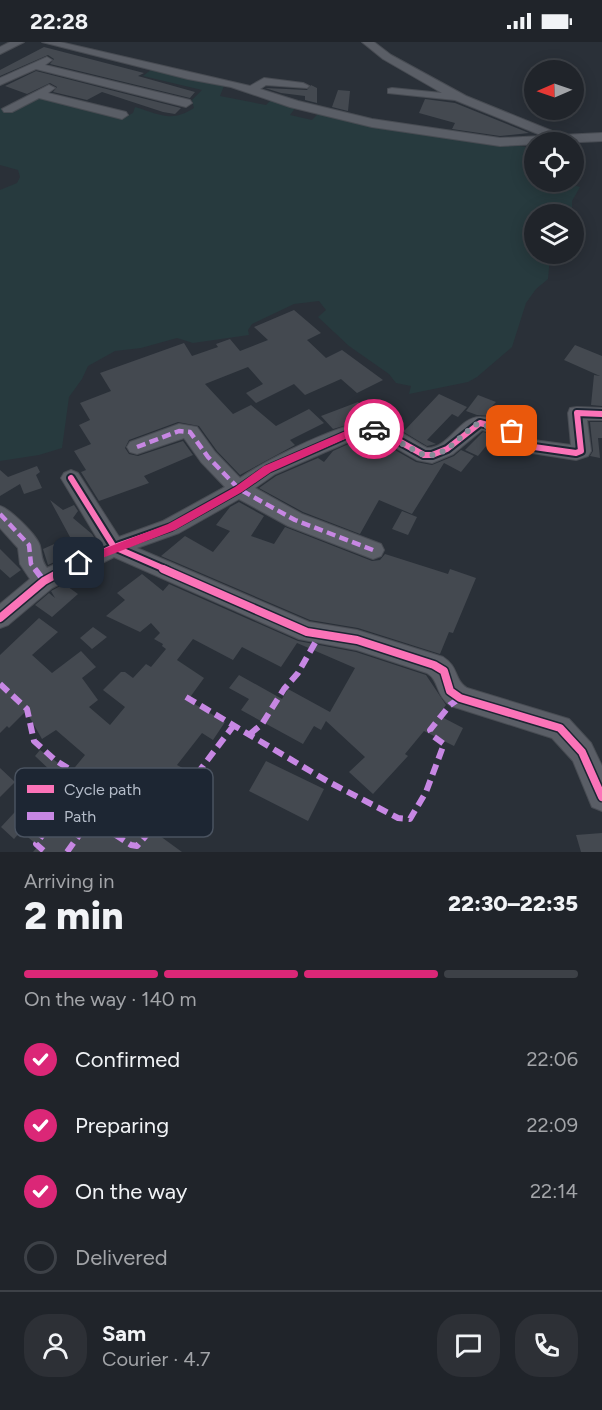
<!DOCTYPE html>
<meta charset="utf-8">
<style>
body{margin:0;font-family:Figtree,sans-serif;background:#2d3036;color:#f1f3f6;height:100vh;display:flex;flex-direction:column;font-size:22px;white-space:nowrap}
*{box-sizing:border-box;margin:0}
p{font-size:20px;color:#a2a4a8}
.icon{flex:none;width:33px;height:33px;fill:none;stroke:currentColor;stroke-width:2;stroke-linecap:round;stroke-linejoin:round}
.map{position:relative;height:810px;overflow:hidden}
.drawer{display:flex;flex-direction:column;background:#20242a;flex:1}
.drawer>*{flex:none}
.needle{width:39px;rotate:268deg}
.tools{position:absolute;left:524px;top:18px;display:grid;gap:12px}
.tools a{display:grid;place-items:center;width:60px;height:60px;border-radius:50%;background:#20242a;box-shadow:0 3px 15px #0003,0 0 0 2px #3d4147;font-size:30px}
.pin{position:absolute;display:grid;place-items:center;width:51px;height:51px;color:#fff;margin:-26px;border-radius:12px;box-shadow:0 3px 9px #0006}
.courier{position:absolute;display:grid;place-items:center;width:60px;height:60px;margin:-30px;border:4px solid #db2777;border-radius:50%;background:#fff;color:#222;box-shadow:0 2px 8px #0007}
.overview em{font-style:normal;font-weight:800}
.overview div{display:flex;flex-direction:column-reverse}
.overview{display:flex;align-items:center;justify-content:space-between;height:102px;padding:0 24px}
h1{font-size:39px;font-weight:800;line-height:45px}
.bar{display:grid;grid-template-columns:repeat(4,1fr);gap:9px 6px;align-content:center;height:72px;padding:0 24px}
.bar i{height:8px;border-radius:4px;background:#3d4147}
.bar .on{background:#db2777}
.bar p{grid-column:span 4}
.line{display:flex;align-items:center;gap:15px;padding:0 24px;border-top:2px solid #3d4147}
.line div{flex:1}
.round{display:grid;place-items:center;flex:none;width:63px;height:63px;border-radius:24px;background:#2d3036}
ol{padding:0 24px;list-style:none}
li{display:flex;align-items:center;gap:18px;height:66px}
li p{margin-inline-start:auto}
li .icon{padding:6px;border-radius:50%;background:#db2777;color:#fff;stroke-width:4}
li:last-child{color:#a2a4a8}
li i{width:33px;height:33px;border:3px solid #3d4147;border-radius:50%}
.status{display:flex;justify-content:space-between;align-items:center;height:42px;padding:0 30px;background:#20242a;direction:ltr}
.status svg{height:16px;fill:currentColor}
.map>svg:first-child{display:block}
.green{fill:#273a3e}
.building{fill:#444950}
.lines{fill:none;stroke-linecap:round;stroke-linejoin:round}
.minor-casing{stroke:#484c53;stroke-width:2}
.minor{fill:#5a5e66;fill-rule:evenodd}
.quiet-far1{stroke:#c787e3;stroke-width:4.5;stroke-dasharray:9 4.5;stroke-linecap:butt}
.quiet{stroke:#c787e3;stroke-width:6;stroke-dasharray:11 6;stroke-linecap:butt}
.cycleway-far1-casing{stroke:#1d2633;stroke-width:10}
.cycleway-casing{stroke:#1d2633;stroke-width:11}
.cycleway-far1{stroke:#fb73b8;stroke-width:6}
.cycleway{stroke:#fb73b8;stroke-width:8}
.route{fill:#db2777}
.done{stroke:#848b96;stroke-width:6;stroke-dasharray:0 10.8}
.key{fill:#1d2633;stroke:#4a5360;stroke-width:1.5}
.key-label{font-size:16px;fill:#b4bcc9}
</style>
<div class="status"><b>22:28</b><svg viewBox="0 0 49 12"><path d="M0 12V9h3v3zM5 12V6h3v6zM10 12V3h3v9zM15 12V0h3v12zM26 1h20v11H26zM47 4h2v5h-2z"/></svg></div>
<div class="map">
<svg width="602" height="810" viewBox="0 0 602 810">
<rect width="100%" height="100%" fill="#2a3038"/>
<path class="green" d="M152,27L224,44L220,54L266,63L271,58L296,65L290,73L312,78L320,70L526,105L534,122V140H562L580,145L572,159V172H534V212H553L550,215L548,237L536,247L526,261L512,305L477,335L468,340L409,352L411,344L396,341L389,332L349,304L318,275L326,268L319,259L294,262L252,282L248,288L249,293L193,301L177,296L141,306L115,309L88,324L82,337L69,355L62,406L39,413L0,419V148L17,141L20,135L18,128L0,123V66L12,69L39,54L123,76L133,71L135,65C159,72 171,81 194,66L192,58L202,48L143,34Z"/>
<path class="building" d="M44,5L144,31L138,34L195,50L190,56L50,22L54,17L48,13L0,34V28Z
M36,29L181,66L175,72L163,70L102,50L87,58L53,50L57,45L50,41L27,52L5,44Z
M311,43L317,46V61L305,58V54L281,51L265,46L307,48Z
M338,48L350,49L348,69L332,65Z
M425,57L455,61L529,91L500,94L452,87L455,81L419,71Z
M294,268L321,291L307,298L326,316L342,308L383,338L357,351L341,337L305,353L294,342L256,361L246,351L263,342L248,325L205,342L233,372L251,363L276,384L309,367L324,381L290,398L295,403L240,433L217,409L199,384L178,380L129,398L125,406L129,412L138,414L183,399L193,413L144,434L149,441L99,459L81,430L86,428L74,409L91,402L79,383L90,378L80,361L111,349L100,331L184,301L192,314L218,305L216,302L230,297L240,309L268,298L254,285Z
M575,303L602,314V364L591,363L594,333L600,334L564,318Z
M439,352L467,365L458,375L452,372L427,398L436,402L427,404L392,383L393,382L405,388Z
M478,353L496,360L490,366L515,376L513,380L491,374L477,373L466,369Z
M358,360L377,378H364L333,387L321,374Z
M590,380H602V396H598L600,416L590,414L593,409Z
M483,390L504,396L501,402L491,398L478,414L465,408Z
M364,395H372L416,420L432,423L454,414L461,408L474,414L461,430L444,421L412,472L379,458L360,492L303,470L259,446L276,434L318,416L324,420L333,409Z
M37,424L40,430L36,433L42,446L24,452L20,442L0,454V428L8,435Z
M50,458L63,468L74,463L78,469L73,476L92,492L97,500L48,523L43,507L70,495Z
M239,460L264,474L251,494L274,502L285,485L372,519L380,518L385,512L448,532L450,527L476,536L453,591L449,590L440,612L358,586L310,578L161,514L185,494L213,510L230,489L216,483L230,465Z
M402,469L417,475L408,493L392,487Z
M0,507L21,528L10,536L0,527Z
M142,532L163,549L169,542L298,599L356,610L426,633L446,663L438,673L463,686L454,704L424,689L405,712L408,714L373,752L349,730L365,715L326,679L321,688L314,684L303,702L241,668L249,657L229,646L239,633L282,657L288,647L330,670L355,626L297,601L281,625L242,605L233,618L193,597L177,618L204,636L188,658L225,680L213,698L202,691L177,723L190,730L179,745L170,739L154,760L164,766L149,786L182,810H33L38,804L21,789L14,797L1,785L52,730L35,714L40,708L71,730L85,713L56,688L42,697L26,669L9,686L7,684L0,691V613L39,576L58,590L32,613L52,631L81,609L96,625L82,636L98,658L89,665L110,683L125,665L103,648L121,630H125L133,636L146,622L151,625L166,607L162,604L163,602L154,597L160,591L151,581L140,590L106,574L125,558L117,551Z
M64,542L78,552L52,575L35,563L49,551L55,556L51,549Z
M93,585L107,595L92,607L80,596Z
M266,719L324,747L308,779L249,749Z
M0,726L15,740L0,755Z
M602,791V810H581L576,793Z"/>
<g class="lines">
<defs>
<path id="minor" d="M10,0H24L0,12V5Z
M42,0H60L250,44L264,36L303,41L309,44L307,46L266,43L260,47L298,59L372,77L500,96L543,94L455,58L388,51V47L392,46L442,51L383,17L362,0H374L391,13L466,54L562,93L602,91V99L500,104L372,85L290,65L231,45L188,37Z
M47,15L52,18L45,23L190,58L192,61L186,65L36,27L0,43V36Z
M49,43L55,46L48,51L126,70L128,73L122,77L39,56L12,70H4L2,67Z
M577,365L602,366V378H587L591,409L588,414L576,418L513,408L505,394L482,388L453,412L432,421L417,418L373,393H364L275,432L255,446L302,472L381,502L384,508L381,514L373,517L288,484L239,457L179,491L137,506L309,580L357,588L443,615C459,625 454,638 467,646L569,677L591,701L602,724V769L592,765L573,719L552,696L451,664C435,653 440,639 427,631L357,608L299,597L114,515L52,546L8,583L0,586V562L30,537L20,522L18,506L0,486V464C10,467 37,493 40,504C42,513 41,518 47,526L100,501L61,436L64,431L71,428L78,431L119,495L163,479L225,445L201,420L184,396L137,412L130,410L127,405L130,400L179,382L197,385L215,410L240,436C265,419 350,375 377,380C394,384 412,398 427,406C449,407 459,374 481,375C493,375 507,381 519,384L526,397L571,403L568,371L570,366Z"/>
</defs>
<use href="#minor" class="minor-casing"/>
<use href="#minor" class="minor"/>
<path class="quiet-far1" d="M137,405L179,389L190,390L208,415L239,447L295,478L373,508
M0,472L29,503L31,522L36,528"/>
<path class="quiet" d="M35,527L44,539
M0,642L27,667L34,699L55,718L90,740L59,775L53,778L36,802L45,810
M186,655L327,739L398,776L410,777L426,750L444,702L433,694L430,688L450,663L460,656
M250,692L262,682L284,647L298,631L320,592
M67,810L85,785L91,788L97,781L131,803L137,804L181,753L234,683"/>
<defs>
<path id="cycleway-far1" d="M71,436L114,505L167,528
M63,528L114,505L171,485L239,447L268,427L362,386L377,387L424,413H432L447,407L480,381L512,389L520,403L576,411L581,409L577,371L602,372"/>
<path id="cycleway" d="M163,527L307,590L357,598L434,623L444,629L450,649L460,656L560,686L582,710L602,755
M0,576L44,539L66,527"/>
</defs>
<use href="#cycleway-far1" class="cycleway-far1-casing"/>
<use href="#cycleway" class="cycleway-casing"/>
<use href="#cycleway-far1" class="cycleway-far1"/>
<use href="#cycleway" class="cycleway"/>
</g>
<path class="route" d="M362,382L374,383L379,387L374,390L363,389L271,430L242,450L175,488L79,525L73,521L75,518L168,482L235,445L264,424Z"/>
<g class="lines">
<path class="done" d="M374,387L424,413C445,417 461,392 477,382L512,389"/>
</g>
<rect x="15" y="726" width="198" height="69" rx="9" class="key"/>
<rect x="27" y="743" width="27" height="8" fill="#fb73b8"/>
<rect x="27" y="770" width="27" height="8" fill="#c787e3"/>
<g class="key-label">
<text x="64" y="753">Cycle path</text>
<text x="64" y="780">Path</text>
</g>
</svg>
<div class="tools">
<a><svg class="needle" viewBox="-14 -14 28 28"><path d="M0-13l5 13h-10z" fill="#e53935"/><path d="M0 13l5-13h-10z" fill="#a2a4a8"/></svg></a>
<a><svg class="icon" aria-label="locate" viewBox="0 0 24 24"><circle cx="12" cy="12" r="6"/><path d="M12 2v4M12 18v4M2 12h4M18 12h4"/></svg></a>
<a><svg class="icon" aria-label="layers" viewBox="0 0 24 24"><path d="M12 4l9 5-9 5-9-5zM3 14l9 5 9-5"/></svg></a>
</div>
<div class="pin" style="left:512px;top:389px;background:#ea580c"><svg class="icon" aria-label="bag" viewBox="0 0 24 24"><path d="M5 8h14l-1 12H6zM9 8a3 3 0 0 1 6 0"/></svg></div>
<div class="pin" style="left:79px;top:521px;background:#1f2937"><svg class="icon" aria-label="home" viewBox="0 0 24 24"><path d="M3 11l9-7 9 7M6 9v11h12V9"/></svg></div>
<div class="courier" style="left:374px;top:387px"><svg class="icon" aria-label="car" viewBox="0 0 24 24"><path d="M5 17H2v-5l4-1 3-4h7l3 4 3 1v5h-3M9 17h6M6 11h13"/><circle cx="7" cy="17" r="2"/><circle cx="17" cy="17" r="2"/></svg></div>
</div>
<section class="drawer">
<div class="overview"><div><h1>2 min</h1><p>Arriving in</p></div><em>22:30–22:35</em></div>
<div class="bar"><i class="on"></i><i class="on"></i><i class="on"></i><i></i><p>On the way · 140 m</p></div>
<ol>
<li><svg class="icon" aria-label="check" viewBox="0 0 24 24"><path d="M5 12l5 5 9-10"/></svg>Confirmed<p>22:06</p></li>
<li><svg class="icon" aria-label="check" viewBox="0 0 24 24"><path d="M5 12l5 5 9-10"/></svg>Preparing<p>22:09</p></li>
<li><svg class="icon" aria-label="check" viewBox="0 0 24 24"><path d="M5 12l5 5 9-10"/></svg>On the way<p>22:14</p></li>
<li><i></i>Delivered</li>
</ol>
<div class="line" style="height:108px"><a class="round"><svg class="icon" aria-label="person" viewBox="0 0 24 24"><circle cx="12" cy="8" r="4"/><path d="M4 21q1-7 8-7t8 7"/></svg></a><div><b>Sam</b><p>Courier · 4.7</p></div><a class="round"><svg class="icon" aria-label="chat" viewBox="0 0 24 24"><path d="M4 5h16v11H9l-5 4z"/></svg></a><a class="round"><svg class="icon" aria-label="phone" viewBox="0 0 24 24"><path d="M5 4h4l2 5-3 2q2 4 5 5l2-3 5 2v4C11 20 4 13 5 4z"/></svg></a></div>
</section>
